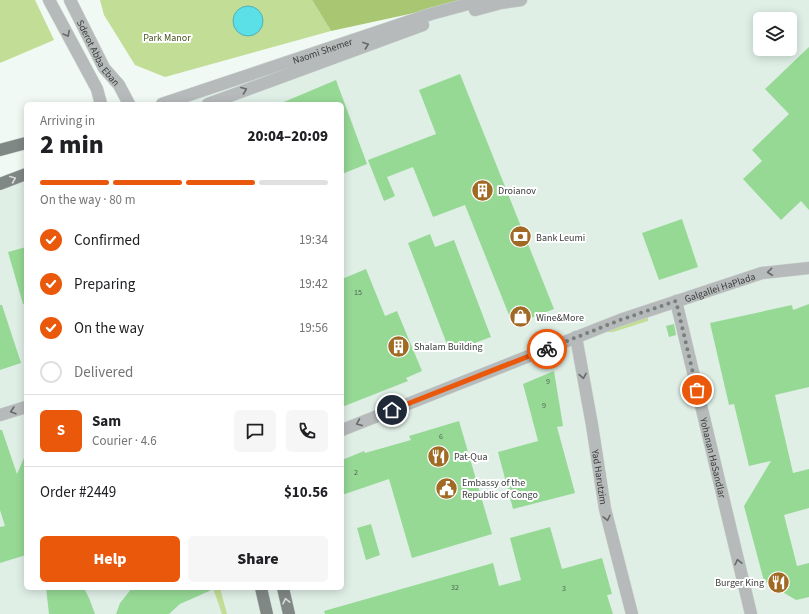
<!DOCTYPE html>
<meta charset="utf-8">
<style>
body{margin:0;font-family:"Source Sans 3",sans-serif;background:#f6f6f6;color:#202124;height:100vh;display:flex;flex-direction:column;font-size:15px;white-space:nowrap}
*{box-sizing:border-box;margin:0}
p{font-size:13px;color:#757577}
.icon{flex:none;width:22px;height:22px;fill:none;stroke:currentColor;stroke-width:2;stroke-linecap:round;stroke-linejoin:round}
.map{position:relative;flex:1;overflow:hidden}
.side{position:absolute;left:24px;top:102px;width:320px;height:488px;display:flex;flex-direction:column;background:#fff;border-radius:6px;box-shadow:0 2px 10px #0003}
.side>*{flex:none}
.fabs{position:absolute;left:753px;top:12px;display:grid;gap:8px}
.fabs a{display:grid;place-items:center;width:44px;height:44px;border-radius:6px;background:#fff;box-shadow:0 2px 10px #0003;font-size:20px}
.pin{position:absolute;display:grid;place-items:center;width:34px;height:34px;color:#fff;margin:-17px;border:2px solid #fff;border-radius:50%;box-shadow:0 1px 4px #0007}
.courier{position:absolute;display:grid;place-items:center;width:40px;height:40px;margin:-20px;border:3px solid #ea580c;border-radius:50%;background:#fff;color:#222;box-shadow:0 1px 5px #0007}
.head em{font-style:normal;font-weight:800}
.head div{display:flex;flex-direction:column-reverse}
.head{display:flex;align-items:center;justify-content:space-between;height:68px;padding:0 16px}
h1{font-size:26px;font-weight:800;line-height:30px}
.bar{display:grid;grid-template-columns:repeat(4,1fr);gap:6px 4px;align-content:center;height:48px;padding:0 16px}
.bar i{height:5px;border-radius:3px;background:#e0e0e0}
.bar .active{background:#ea580c}
.bar p{grid-column:span 4}
.line{display:flex;align-items:center;gap:10px;padding:0 16px;border-top:1px solid #e0e0e0}
.line div{flex:1}
.round{display:grid;place-items:center;flex:none;width:42px;height:42px;border-radius:6px;background:#f6f6f6}
ol{padding:0 16px;list-style:none}
li{display:flex;align-items:center;gap:12px;height:44px}
li p{margin-inline-start:auto}
li .icon{padding:4px;border-radius:50%;background:#ea580c;color:#fff;stroke-width:4}
li:last-child{color:#757577}
li i{width:22px;height:22px;border:2px solid #e0e0e0;border-radius:50%}
.button{display:flex;gap:8px;margin-top:auto;padding:8px 16px}
.button a{flex:1;height:46px;border-radius:6px;background:#ea580c;color:#fff;font-size:16px;font-weight:800;line-height:46px;text-align:center}
.button a+a{background:#f6f6f6;color:#202124}
.map>svg:first-child{display:block}
.built{fill:#dfefe6;fill-rule:evenodd}
.green{fill:#c2dd96}
.forest{fill:#a9c773}
.water{fill:#5be0e8;stroke:#51afb4}
.building{fill:#96d995}
.lines{fill:none;stroke-linecap:round;stroke-linejoin:round}
.minor-casing{stroke:#cbd3cf;stroke-width:13}
.major-casing{stroke:#cbd3cf;stroke-width:13}
.minor{stroke:#b6baba;stroke-width:12}
.major{stroke:#808886;stroke-width:12}
.oneway{stroke:#656967}
.oneway2{stroke:#d9dbdb}
.done{stroke:#797f7c;stroke-width:4;stroke-dasharray:0 7.2}
.route{stroke:#ea580c;stroke-width:5}
.labels{text-anchor:middle;stroke-width:4;stroke-linejoin:round;paint-order:stroke}
.number-label{font-size:8px;fill:#506452}
.park-label{font-size:10px;fill:#44571c;stroke:#fff}
.street-label{font-size:10px;fill:#393d3b;stroke:#fff}
.poi-label{font-size:10px;fill:#393d3b;stroke:#fff;text-anchor:start}
</style>
<div class="map">
<svg width="809" height="614" viewBox="0 0 809 614">
<rect width="100%" height="100%" fill="#f0f9f4"/>
<path class="built" d="M483,0H809V614H0V191L26,174V588H342V104H162ZM760,19H790V49H760Z"/>
<path class="green" d="M0,0H35L54,40L0,63Z
M100,0H312L331,31L165,77L135,65L104,15Z
M648,317V321L613,332H608L609,329Z
M213,588H220L227,614H222Z"/>
<path class="forest" d="M312,0H474L331,31Z"/>
<path class="water" d="M233 21a15 15 0 1 1 30 0a15 15 0 1 1-30 0Z"/>
<path class="building" d="M809,47V210L801,201L781,220L743,179L762,161L752,150L789,114L765,89Z
M460,74L554,309L513,325L465,205L433,217L413,167L387,177L395,196L384,201L368,160L436,134L419,90Z
M336,80L367,164L342,174V104H279Z
M682,219L698,267L659,280L642,233Z
M430,234L435,247L454,240L491,337L450,352L408,243Z
M26,247V304H23L8,252Z
M366,269L385,316L397,311L422,371L406,378L408,381L342,407V279Z
M809,304V387L775,395L793,473L809,469V508L784,515L797,566L809,563V597L796,600L764,581L744,506L771,461L749,466L734,404L729,405L710,323L792,305L793,310Z
M0,305H2L21,363L0,370Z
M674,324L676,335L669,337L666,326Z
M554,371L563,426L557,427L575,493L513,509L498,452L538,441L523,384Z
M459,421L492,534L412,558L389,479L342,495V460L364,451L365,453L411,440L409,436Z
M0,430H2L17,474L26,453V555L0,563V527L5,526L0,510Z
M371,524L380,555L366,560L357,528Z
M550,527L562,569L602,558L612,594L607,595L613,614H325L324,611L493,563L499,586L521,580L510,538Z
M46,588H84L89,598L95,614H49Z
M132,588H216L180,604L169,614H116L120,603Z"/>
<g class="lines">
<defs>
<g id="minor">
<path d="M49,0L97,89L101,104"/>
<path id="s1" d="M70,0L104,68L119,85L129,104"/>
<path d="M475,10L501,3L521,0"/>
<path id="s2" d="M162,104L431,14L483,0"/>
<path d="M208,104L423,25"/>
<path id="s3" d="M676,301L751,614"/>
<path id="s4" d="M576,337L592,425L605,509L632,614"/>
<path d="M0,415L26,407"/>
<path id="s5" d="M342,430L620,320L762,273L809,268"/>
</g>
<path id="major" d="M0,150L26,143
M0,184L26,174
M261,588L267,614
M283,588L289,614"/>
</defs>
<use href="#minor" class="minor-casing"/>
<use href="#major" class="major-casing"/>
<use href="#minor" class="minor"/>
<use href="#major" class="major"/>
</g>
<defs><path id="oneway-chevron" d="M-2-3.5L2.5 0L-2 3.5" fill="none" stroke-width="1.6" stroke-linecap="round" stroke-linejoin="round"/></defs>
<g class="oneway">
<use href="#oneway-chevron" transform="translate(67 34) rotate(62)"/>
<use href="#oneway-chevron" transform="translate(366 45) rotate(-20)"/>
<use href="#oneway-chevron" transform="translate(244 90) rotate(-21)"/>
<use href="#oneway-chevron" transform="translate(770 272) rotate(174)"/>
<use href="#oneway-chevron" transform="translate(583 376) rotate(80)"/>
<use href="#oneway-chevron" transform="translate(13 411) rotate(164)"/>
<use href="#oneway-chevron" transform="translate(359 423) rotate(158)"/>
<use href="#oneway-chevron" transform="translate(607 518) rotate(77)"/>
<use href="#oneway-chevron" transform="translate(738 562) rotate(-103)"/>
</g>
<g class="oneway2">
<use href="#oneway-chevron" transform="translate(13 179) rotate(-23)"/>
<use href="#oneway-chevron" transform="translate(286 601) rotate(-103)"/>
</g>
<g class="lines">
<path class="done" d="M547,349L620,320L676,301L697,390"/>
<path class="route" d="M392,410L547,349"/>
</g>
<defs>
<symbol id="building-disc" viewBox="-11 -11 22 22"><circle r="9.5" fill="#a06a24" stroke="#fff"/><path d="M-4-6H4V6H1V3H-1V6H-4ZM-2.5-4.3h1.7v1.8h-1.7ZM.8-4.3h1.7v1.8H.8ZM-2.5-1h1.7V.8h-1.7ZM.8-1h1.7V.8H.8Z" fill="#fff"/></symbol>
<symbol id="bank-disc" viewBox="-11 -11 22 22"><circle r="9.5" fill="#a06a24" stroke="#fff"/><path d="M-6-4H6V4H-6ZM0-2.3a2.3 2.3 0 1 0 0 4.6a2.3 2.3 0 1 0 0-4.6Z" fill="#fff"/></symbol>
<symbol id="shop-disc" viewBox="-11 -11 22 22"><circle r="9.5" fill="#a06a24" stroke="#fff"/><path d="M-5-2.5h2.3a2.7 3.5 0 0 1 5.4 0H5L5.5 6h-11ZM-1.5-2.5h3a1.5 2.3 0 0 0-3 0Z" fill="#fff"/></symbol>
<symbol id="restaurant-disc" viewBox="-11 -11 22 22"><circle r="9.5" fill="#a06a24" stroke="#fff"/><path d="M-5-6h1v4h1v-4h1v4h1v-4h1v5L-1.5 .5V6h-2V.5L-5-1ZM5-6V6H3V1.5H1.5Q1.5-4 5-6Z" fill="#fff"/></symbol>
<symbol id="civic-disc" viewBox="-11 -11 22 22"><circle r="9.5" fill="#a06a24" stroke="#fff"/><path d="M-.6-6.5H3V-4.5H.6V-3L4-1V1h2V6H-6V1h2V-1L-.6-3ZM-1.2 2.5V6h2.4V2.5Z" fill="#fff"/></symbol>
</defs>
<g fill-rule="evenodd">
<use href="#building-disc" x="470" y="178" width="25" height="25"/>
<use href="#bank-disc" x="508" y="224" width="25" height="25"/>
<use href="#shop-disc" x="508" y="304" width="25" height="25"/>
<use href="#building-disc" x="386" y="334" width="25" height="25"/>
<use href="#restaurant-disc" x="426" y="444" width="25" height="25"/>
<use href="#civic-disc" x="434" y="476" width="25" height="25"/>
<use href="#restaurant-disc" x="766" y="570" width="25" height="25"/>
</g>
<g class="labels">
<g class="number-label">
<text x="358" y="295">15</text>
<text x="548" y="384">9</text>
<text x="544" y="408">9</text>
<text x="441" y="439">6</text>
<text x="356" y="475">2</text>
<text x="455" y="590">32</text>
<text x="564" y="591">3</text>
</g>
<g class="park-label">
<text x="167" y="41">Park Manor</text>
</g>
<g class="street-label">
<text dy="4" stroke="none"><textPath href="#s2" startOffset="169">Naomi Shemer</textPath></text>
<text dy="4" stroke="none"><textPath href="#s1" startOffset="60">Sderot Abba Eban</textPath></text>
<text dy="4" stroke="none"><textPath href="#s5" startOffset="404">Galgallei HaPlada</textPath></text>
<text dy="4" stroke="none"><textPath href="#s3" startOffset="161">Yohanan HaSandlar</textPath></text>
<text dy="4" stroke="none"><textPath href="#s4" startOffset="142">Yad Harutzim</textPath></text>
</g>
<g class="poi-label">
<text x="498" y="194">Droianov</text>
<text x="536" y="241">Bank Leumi</text>
<text x="536" y="321">Wine&amp;More</text>
<text x="414" y="350">Shalam Building</text>
<text x="454" y="460">Pat-Qua</text>
<text x="462" y="486">Embassy of the<tspan x="462" dy="12">Republic of Congo</tspan></text>
<text x="764" y="586" text-anchor="end">Burger King</text>
</g>
</g>
</svg>
<div class="fabs">
<a><svg class="icon" aria-label="layers" viewBox="0 0 24 24"><path d="M12 4l9 5-9 5-9-5zM3 14l9 5 9-5"/></svg></a>
</div>
<div class="pin" style="left:697px;top:390px;background:#ea580c"><svg class="icon" aria-label="bag" viewBox="0 0 24 24"><path d="M5 8h14l-1 12H6zM9 8a3 3 0 0 1 6 0"/></svg></div>
<div class="pin" style="left:392px;top:410px;background:#1f2937"><svg class="icon" aria-label="home" viewBox="0 0 24 24"><path d="M3 11l9-7 9 7M6 9v11h12V9"/></svg></div>
<div class="courier" style="left:547px;top:349px"><svg class="icon" aria-label="bike" viewBox="0 0 24 24"><circle cx="6" cy="16" r="4"/><circle cx="18" cy="16" r="4"/><path d="M6 16l4-8h5l3 8M10 8l3 8H6M13 5h3"/></svg></div>
<section class="side">
<div class="head"><div><h1>2 min</h1><p>Arriving in</p></div><em>20:04–20:09</em></div>
<div class="bar"><i class="active"></i><i class="active"></i><i class="active"></i><i></i><p>On the way · 80 m</p></div>
<ol>
<li><svg class="icon" aria-label="check" viewBox="0 0 24 24"><path d="M5 12l5 5 9-10"/></svg>Confirmed<p>19:34</p></li>
<li><svg class="icon" aria-label="check" viewBox="0 0 24 24"><path d="M5 12l5 5 9-10"/></svg>Preparing<p>19:42</p></li>
<li><svg class="icon" aria-label="check" viewBox="0 0 24 24"><path d="M5 12l5 5 9-10"/></svg>On the way<p>19:56</p></li>
<li><i></i>Delivered</li>
</ol>
<div class="line" style="height:72px"><b class="round" style="background:#ea580c;color:#fff">S</b><div><b>Sam</b><p>Courier · 4.6</p></div><a class="round"><svg class="icon" aria-label="chat" viewBox="0 0 24 24"><path d="M4 5h16v11H9l-5 4z"/></svg></a><a class="round"><svg class="icon" aria-label="phone" viewBox="0 0 24 24"><path d="M5 4h4l2 5-3 2q2 4 5 5l2-3 5 2v4C11 20 4 13 5 4z"/></svg></a></div>
<div class="line" style="height:52px"><div>Order #2449</div><b>$10.56</b></div>
<div class="button"><a>Help</a><a>Share</a></div>
</section>
</div>
